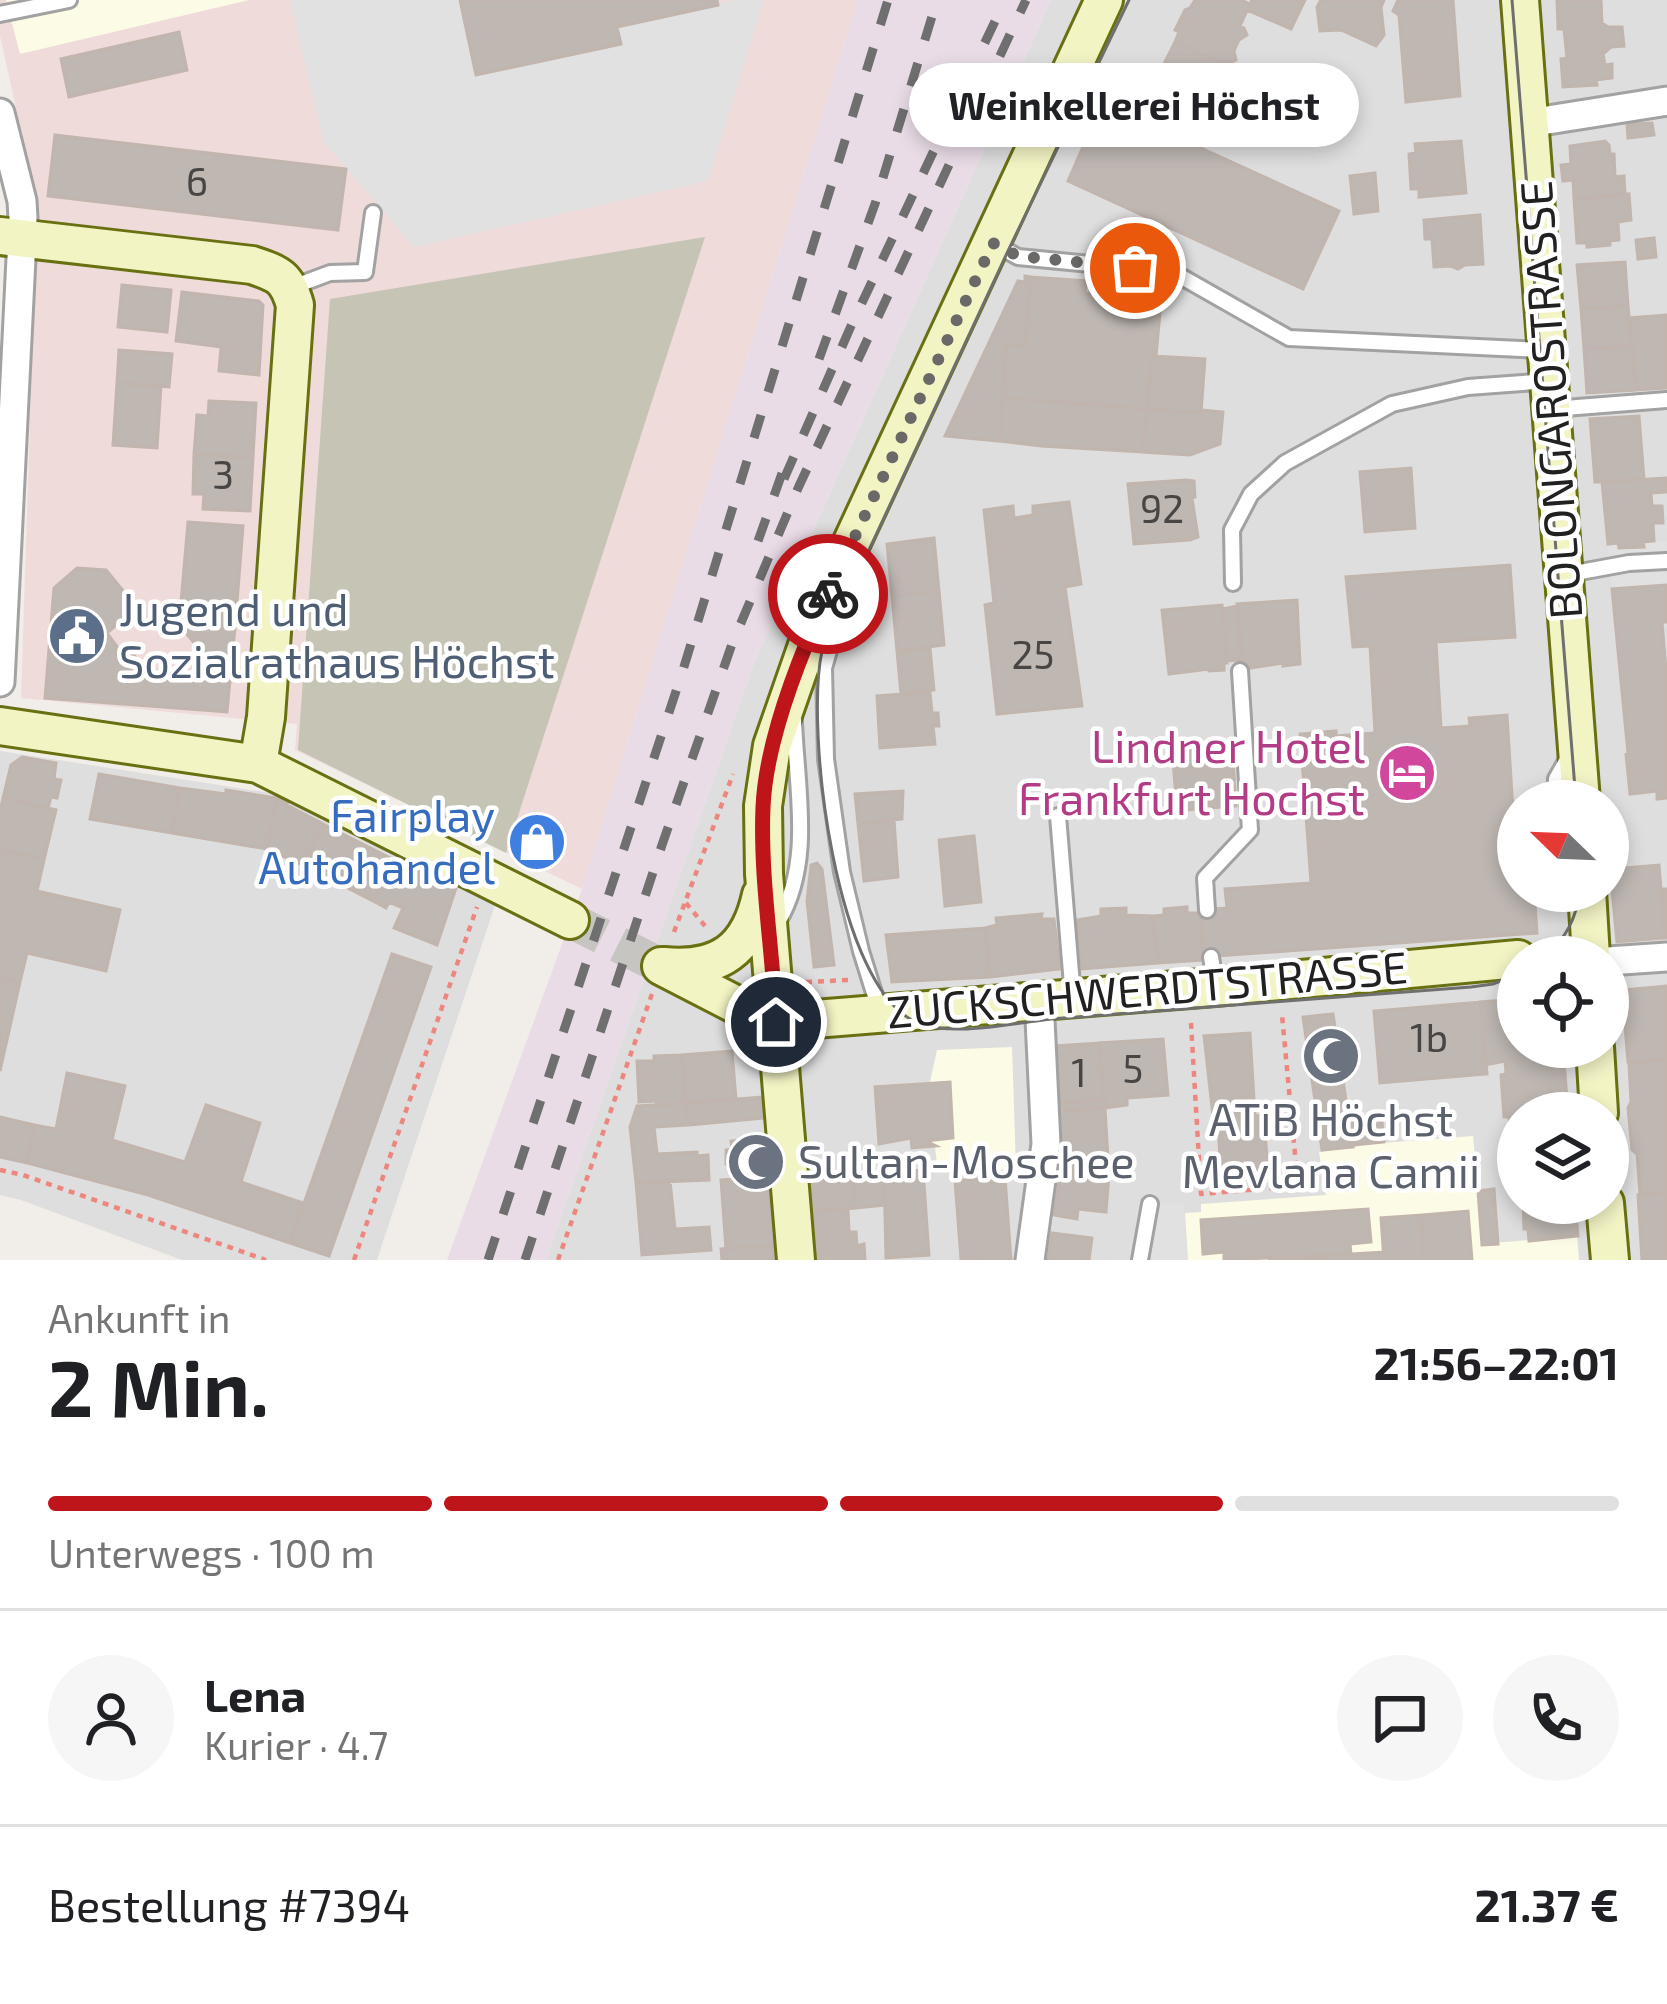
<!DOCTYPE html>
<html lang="de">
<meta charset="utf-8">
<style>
body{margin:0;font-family:"Exo 2",sans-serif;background:#f6f6f6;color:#202124;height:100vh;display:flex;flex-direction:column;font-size:45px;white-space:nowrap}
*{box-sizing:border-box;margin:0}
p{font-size:39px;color:#757577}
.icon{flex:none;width:66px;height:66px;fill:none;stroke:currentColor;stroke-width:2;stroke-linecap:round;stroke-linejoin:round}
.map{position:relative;height:1260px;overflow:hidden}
.details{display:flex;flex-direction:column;background:#fff;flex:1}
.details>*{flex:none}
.needle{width:78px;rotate:293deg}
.buttons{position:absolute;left:1497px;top:780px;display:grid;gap:24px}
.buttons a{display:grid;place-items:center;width:132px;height:132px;border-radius:50%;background:#fff;box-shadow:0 6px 18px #0003;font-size:60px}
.pin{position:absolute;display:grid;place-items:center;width:102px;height:102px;color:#fff;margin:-51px;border:6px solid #fff;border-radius:50%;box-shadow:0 3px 12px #0007}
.courier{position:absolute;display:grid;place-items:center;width:120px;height:120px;margin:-60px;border:9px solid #be151a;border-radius:50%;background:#fff;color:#222;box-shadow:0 3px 15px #0007}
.bubble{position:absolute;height:84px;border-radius:42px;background:#fff;box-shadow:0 6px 18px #0003;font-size:39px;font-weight:700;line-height:84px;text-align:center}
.headline em{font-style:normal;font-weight:700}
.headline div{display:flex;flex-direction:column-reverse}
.headline{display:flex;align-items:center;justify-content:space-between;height:204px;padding:0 48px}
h1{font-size:78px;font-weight:700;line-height:90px}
.bar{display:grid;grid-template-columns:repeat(4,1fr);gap:18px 12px;align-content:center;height:144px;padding:0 48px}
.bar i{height:15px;border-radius:9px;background:#e0e0e0}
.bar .active{background:#be151a}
.bar p{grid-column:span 4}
.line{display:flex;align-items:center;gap:30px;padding:0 48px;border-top:3px solid #e0e0e0}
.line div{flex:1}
.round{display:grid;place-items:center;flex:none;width:126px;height:126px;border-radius:63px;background:#f6f6f6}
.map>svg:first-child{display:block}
.residential{fill:#dfdede;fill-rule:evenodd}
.commercial{fill:#efdbda}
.industrial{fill:#e9dce7}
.education{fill:#fcfce6}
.construction{fill:#c5c4b5}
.parking{fill:#e1e1e1}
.building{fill:#beb7b2;stroke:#c1b5ad;stroke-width:3}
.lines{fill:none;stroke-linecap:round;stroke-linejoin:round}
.secondary-tunnel{stroke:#c7c5c1;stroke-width:36;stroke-dasharray:36 18;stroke-linecap:butt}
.lane-casing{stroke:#a2a2a2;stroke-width:20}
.street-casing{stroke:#a2a2a2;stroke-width:33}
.secondary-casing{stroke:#697011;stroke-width:42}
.path{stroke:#ed867e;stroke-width:4.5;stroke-dasharray:6 6;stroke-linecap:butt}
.lane{stroke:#fff;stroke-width:14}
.street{stroke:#fff;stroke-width:27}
.secondary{stroke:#f3f4c4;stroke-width:36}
.tram{stroke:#6f6f6f;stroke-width:3}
.rail{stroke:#6f6f6f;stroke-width:9;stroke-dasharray:24 24;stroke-linecap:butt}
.done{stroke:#6a6967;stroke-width:12;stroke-dasharray:0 21.6}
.route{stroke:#be151a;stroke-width:15}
.labels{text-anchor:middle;stroke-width:9;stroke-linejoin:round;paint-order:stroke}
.number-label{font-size:39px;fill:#484645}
.street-label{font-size:45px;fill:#212121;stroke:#fff}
.service-label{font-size:45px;fill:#4e5e75;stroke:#fff;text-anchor:start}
.hotel-label{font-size:45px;fill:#b23c85;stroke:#fff;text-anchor:end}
.shop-label{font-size:45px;fill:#366cbe;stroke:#fff;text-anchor:end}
.worship-label{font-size:45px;fill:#5b616d;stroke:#fff}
</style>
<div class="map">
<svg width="1667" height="1260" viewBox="0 0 1667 1260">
<rect width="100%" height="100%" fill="#f1eee9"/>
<path class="residential" d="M1051,0H1667V1260H546L755,660ZM1518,801H1608V891H1518ZM1518,957H1608V1047H1518ZM1518,1113H1608V1203H1518Z
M0,751L271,793L293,799L495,905L377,1260H182L21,1200L0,1195Z"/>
<path class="commercial" d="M0,0H858L582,889L295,750L297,724L21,698L37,202L0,36Z"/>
<path class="industrial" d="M858,0H1051L755,660L546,1260H447L582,889Z"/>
<path class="education" d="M6,0H249L20,54Z
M1012,1047L1016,1169L938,1172L935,1147L912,1148L910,1138L879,1144L875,1087L930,1082L937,1050Z
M1473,1136L1482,1244L1577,1236L1579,1260H1188L1185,1213L1201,1212V1204L1326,1195L1319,1152L1356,1147V1145Z"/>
<path class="construction" d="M705,237L506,853L298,750L330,299Z"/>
<path class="parking" d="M290,0H460L617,27L734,0H764L708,181L414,247L324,142Z
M1667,541V584L1612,589L1608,544L1618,543L1620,548L1643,547V542Z
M1183,1203L1187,1260H1140L1150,1204Z"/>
<path class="building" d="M460,0H717L718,5L617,27L621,44L476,75Z
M1195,0H1241L1250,4L1240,26L1244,28L1247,35L1239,40L1234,51L1236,60L1229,63L1224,61L1222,64L1175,42L1179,32L1175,30L1185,10L1190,8Z
M1252,0H1305L1291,29L1247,10Z
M1321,0H1384L1381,7L1384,35L1376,46L1341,30L1320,31L1317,7Z
M1398,0H1453L1460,96L1406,102L1399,15L1393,11Z
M1557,0H1601L1602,23L1608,27H1622L1624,46L1611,47L1603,54L1605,65L1612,64V78L1596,80L1597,85L1563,87L1561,59L1567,58L1564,29H1558Z
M179,32L187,70L69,97L61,59Z
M1175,42L1222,64L1213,84L1218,85L1221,96L1211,100L1205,114L1210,122L1199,128L1194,125L1188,138L1140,116L1149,97L1145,95L1154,74L1162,68Z
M1102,103L1339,211L1303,289L1068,181Z
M1652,123L1654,135L1628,138L1627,124Z
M55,135L346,169L338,230L48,196Z
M1461,141L1466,193L1419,197V189H1411L1409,154L1416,153L1415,144Z
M1605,141L1609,145L1610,154H1614L1615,177L1624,176L1625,194L1574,199L1573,180L1563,181L1561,165L1571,164L1570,146Z
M1375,173L1378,211L1354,214L1350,176Z
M1629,194L1631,220L1618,222L1619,240L1610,241V245L1587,247V243H1577L1574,199Z
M1480,215L1483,264L1465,265L1458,269L1451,266L1434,267L1432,239H1425L1424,220Z
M1654,238L1656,257L1638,259L1636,240Z
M1625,262L1628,306L1581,309L1577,265Z
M1025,276L1031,277L1025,346L1006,345L999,441L945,436L1018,281L1025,282Z
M1031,277L1086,281L1085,293H1098L1099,286L1162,291L1156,356H1152L1147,409L1002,398L1006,345L1025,346Z
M122,285L171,290L167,332L118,327Z
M182,292L259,301L263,305L259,375L219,371L221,347L176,341Z
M1628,306L1632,346L1584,349L1581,309Z
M1667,315V388L1636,390L1629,318Z
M1632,346L1636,390L1587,393L1584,349Z
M119,350L172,354L169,387L117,383Z
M1152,356L1205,359L1201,413L1147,409Z
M117,383L161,386L157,448L113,445Z
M1003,398L1147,409L1142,452L1041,446L999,441Z
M209,401L256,403L253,457L194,454L197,415L208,416Z
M1147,409L1201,413V410L1223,412L1220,444L1190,455L1142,452Z
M1639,416L1644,479L1595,482L1590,419Z
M194,454L253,457L250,511L203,509L204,494H193Z
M1411,468L1415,528L1365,532L1360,472Z
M1667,478V492L1651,493L1652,506H1662L1663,523H1653L1654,541L1643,542L1644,547L1619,548L1618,543L1608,544L1602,482Z
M1186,480L1194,481L1195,497L1192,498L1198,537L1190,540L1134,544L1128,484Z
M1069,502L1081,584L1065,587L1082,706L997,714L985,605L994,603L984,510L1013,506L1014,518L1033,515V506Z
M188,522L243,526L235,628L179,625Z
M934,538L939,591L892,596L887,544Z
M1510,565L1515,637L1436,642L1441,728L1470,726L1469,718L1507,715L1518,891H1534L1537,933L1203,957L1200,910L1227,908L1225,889L1311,883L1300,734L1336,731V736L1375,733L1370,646L1353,647L1346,577Z
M77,568L106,570L125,593L122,620L107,633L123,655H134L139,663L138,671L144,676L184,680L202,665V652L179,625L235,628L227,712L45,698L54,588Z
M1667,585V622H1662L1667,682V798L1657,799V791L1630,794L1626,754L1628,753L1612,589Z
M939,591L944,645L897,651L892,596Z
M1297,600L1300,664L1283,666V663L1244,669L1237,604Z
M1222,605L1227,663H1224V670L1209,671V669L1169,674L1162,610Z
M1237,606L1241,660L1226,661L1223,609Z
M930,648L934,690L901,694L897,651Z
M930,692L932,713H938L939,726H933L935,744L880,748L877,696Z
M1232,743L1236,806L1177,811L1172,747Z
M22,757L56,763L54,779L61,780L57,798L51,797L48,808L3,798L11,765Z
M99,774L180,788L172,833L90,819Z
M180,788L226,794V790L276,798L267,849L172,833Z
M903,791L902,819L858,824L855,794Z
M3,798L56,810L44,860L0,849V812Z
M276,798L289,800L287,805L323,824L303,865L267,849Z
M894,820L898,877L864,881L858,824Z
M323,824L394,860L373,901L303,865Z
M974,836L981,902L945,906L939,840Z
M0,849L44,860L37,891L120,910L106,971L27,953L20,982L0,977Z
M403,859L456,888L437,945L394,928L403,908L389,902L386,908L373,901L394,860L401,864Z
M817,863L822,869L834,965L814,967L807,901L811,865Z
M1659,865L1665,938L1617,942L1610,869Z
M1661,889H1667V938H1665Z
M1187,907V913H1200L1203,960L1159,963L1152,916L1164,915V909Z
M1126,908V915L1152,916L1159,963L1082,969L1077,920L1101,916V909Z
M1042,914L1041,919H1054L1060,969L990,977L985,928L997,925L996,918Z
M985,928L990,977L892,982L886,935Z
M392,954L431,967L329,1256L290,1243Z
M0,977L20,982L0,1071Z
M1667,986V1059L1628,1062L1622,990Z
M1518,999V1047H1563L1568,1113H1518V1132L1511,1133L1509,1117H1504L1501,1075L1506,1074L1505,1061L1485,1065L1480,1002Z
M1480,1002L1487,1074L1380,1083L1374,1011Z
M1333,1014L1353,1147L1322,1150L1303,1017Z
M1250,1033L1255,1116L1264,1115L1268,1174L1221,1176L1218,1124L1214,1125L1204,1036Z
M1163,1039L1168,1095L1127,1098V1105L1105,1108L1099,1043Z
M1099,1043L1104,1100L1058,1103L1055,1046Z
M732,1051L736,1099L686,1103L682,1055Z
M682,1055L686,1103L656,1105L657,1101L639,1102L637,1061H654V1056Z
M1667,1059V1193L1640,1195L1637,1154L1632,1150L1628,1108L1631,1102L1629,1063Z
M67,1073L125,1086L112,1140L185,1162L206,1105L260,1123L241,1182L303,1203L290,1243L148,1195L27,1163L34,1125L56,1129Z
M950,1082L953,1138L926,1141L936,1146L912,1148L911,1138L879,1144L875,1087Z
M761,1097L763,1118L688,1125L686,1103Z
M1104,1100L1105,1108L1061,1111L1060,1102Z
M686,1103L688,1125L654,1127L657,1154L697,1152V1156L708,1155L709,1180L636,1183L630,1127L637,1106Z
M1105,1108L1109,1175L1061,1168L1058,1111Z
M1381,1113L1384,1142L1353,1145L1349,1119Z
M0,1117L34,1125L27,1163L0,1157Z
M1518,1132V1188L1509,1189L1507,1164L1502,1165L1501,1152H1506V1145L1511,1144V1133Z
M765,1138L767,1175L734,1177L733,1163L726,1164V1150L732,1149L731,1141Z
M1061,1168L1109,1175L1106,1212L1078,1209L1077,1219L1054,1215Z
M923,1170L929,1255L886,1258L884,1173Z
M884,1173L886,1205L855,1208L853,1175Z
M853,1175L855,1208L813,1211L811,1179Z
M768,1177L773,1246L726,1249L721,1180Z
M1005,1177L1011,1260L961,1259L955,1181Z
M670,1181L675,1229L709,1227L711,1250L642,1255L636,1183Z
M1494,1189L1498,1244L1482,1245L1478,1191Z
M1667,1193V1260H1642L1638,1195Z
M1523,1203H1575L1578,1236L1529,1241L1528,1229H1524Z
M848,1209L849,1232H856L857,1246L864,1244L865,1260H816L813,1211Z
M1368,1209L1371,1242L1350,1244L1351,1254L1224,1260V1252L1203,1254L1201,1220Z
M1468,1211L1472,1260H1424L1421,1215Z
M1421,1215L1424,1260H1384L1381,1218Z
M1052,1233L1092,1238L1089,1260H1048Z
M773,1246L774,1260H722L721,1249Z
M1384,1252V1260H1268L1351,1254Z"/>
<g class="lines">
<path class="secondary-tunnel" d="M570,920L661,966"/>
<defs>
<path id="lane" d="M0,14L69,0
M993,243L1018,257L1173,272L1289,338L1542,350
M290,288L330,273L365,272L373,213
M1552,409L1667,400
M1564,575L1629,563L1667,561
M1233,583L1232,530L1251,494L1285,463L1392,404L1468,387L1549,381
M846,591L824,668L826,759L842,872L861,951L879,1009
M1555,801L1556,779L1569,756
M1058,816L1073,997
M1207,910L1205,878L1250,830L1240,671
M778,922C814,861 796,787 794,720
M1211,957L1215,982
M1140,1260L1150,1204"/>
<path id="street" d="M0,113L22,201L23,218L0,682
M1529,123L1667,101
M1608,961L1667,957
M1030,1260L1046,1144L1039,999"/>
<path id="secondary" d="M1520,0L1581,801
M0,236L252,265C279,274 287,277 295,305L266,717L258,764
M0,726L258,764L570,920
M1587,891L1591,957
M661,966L754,1014L777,1022L1215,987L1518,959
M664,966C719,971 749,950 761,895
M1595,1047L1599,1113
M1605,1203L1610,1260
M796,1260L764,874L763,806L772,746L817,617L1104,0"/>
</defs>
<use href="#lane" class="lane-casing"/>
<use href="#street" class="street-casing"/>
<use href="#secondary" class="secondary-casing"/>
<path class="path" d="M686,903L705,926
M674,932L733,774
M806,982L849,980
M1191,1023L1201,1194L1298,1186L1282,1015
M0,1170L23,1175L266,1260
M354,1260L477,907
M558,1260L652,994"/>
<use href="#lane" class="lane"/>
<use href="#street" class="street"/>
<use href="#secondary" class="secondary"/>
<path class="tram" d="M1129,0L1008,251L822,651C805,729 835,990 918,1023C958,1038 1020,1021 1063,1018C1199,1008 1335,997 1471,987L1493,984L1518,974
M1512,0L1576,801
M1545,957C1566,938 1576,919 1580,891"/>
<path class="rail" d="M819,359L875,204L937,0
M784,479L851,326L1005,0
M758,541L786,462
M488,1260L683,670L888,0
M525,1260L662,845L732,644L799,486L1026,0"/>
</g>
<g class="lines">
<path class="done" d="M828,594L993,243L1018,256L1135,268"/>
<path class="route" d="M776,1022C773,951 760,879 763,807C766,740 800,655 828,594"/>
</g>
<defs>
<symbol id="civic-disc" viewBox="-11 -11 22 22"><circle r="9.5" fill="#5c6f8a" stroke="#fff"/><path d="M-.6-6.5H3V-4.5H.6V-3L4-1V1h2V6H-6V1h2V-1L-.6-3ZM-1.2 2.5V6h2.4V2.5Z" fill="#fff"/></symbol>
<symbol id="hotel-disc" viewBox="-11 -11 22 22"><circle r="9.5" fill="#d1479c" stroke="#fff"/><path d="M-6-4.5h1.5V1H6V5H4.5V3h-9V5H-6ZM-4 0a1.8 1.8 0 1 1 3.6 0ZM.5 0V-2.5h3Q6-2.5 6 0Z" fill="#fff"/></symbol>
<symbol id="shop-disc" viewBox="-11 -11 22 22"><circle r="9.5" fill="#3f7fe0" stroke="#fff"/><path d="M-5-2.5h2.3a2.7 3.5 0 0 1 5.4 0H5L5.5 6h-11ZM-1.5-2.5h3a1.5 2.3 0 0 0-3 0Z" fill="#fff"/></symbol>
<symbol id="mosque-disc" viewBox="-11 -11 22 22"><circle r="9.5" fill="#6b7280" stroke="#fff"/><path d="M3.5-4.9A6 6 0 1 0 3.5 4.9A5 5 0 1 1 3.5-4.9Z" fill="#fff"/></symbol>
</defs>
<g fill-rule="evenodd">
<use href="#civic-disc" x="44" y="603" width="66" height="66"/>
<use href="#hotel-disc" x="1374" y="740" width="66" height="66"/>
<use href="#shop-disc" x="504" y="809" width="66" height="66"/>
<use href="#mosque-disc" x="1298" y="1023" width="66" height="66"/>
<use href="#mosque-disc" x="723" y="1129" width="66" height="66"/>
</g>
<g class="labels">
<g class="number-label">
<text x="197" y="196">6</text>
<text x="223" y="489">3</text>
<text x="1162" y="523">92</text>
<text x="1033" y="669">25</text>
<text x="1429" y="1052">1b</text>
<text x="1133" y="1083">5</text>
<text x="1079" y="1087">1</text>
</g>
<g class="street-label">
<text transform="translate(1551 400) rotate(-94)" y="16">BOLONGAROSTRASSE</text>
<text transform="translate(1147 990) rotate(-5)" y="16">ZUCKSCHWERDTSTRASSE</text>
</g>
<g class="service-label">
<text x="119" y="626">Jugend und<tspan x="119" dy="52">Sozialrathaus Höchst</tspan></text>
</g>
<g class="hotel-label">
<text x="1365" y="763">Lindner Hotel<tspan x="1365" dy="52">Frankfurt Hochst</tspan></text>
</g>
<g class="shop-label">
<text x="495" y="832">Fairplay<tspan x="495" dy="52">Autohandel</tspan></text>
</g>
<g class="worship-label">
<text x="1331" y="1136">ATiB Höchst<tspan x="1331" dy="52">Mevlana Camii</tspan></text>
<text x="798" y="1178" text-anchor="start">Sultan-Moschee</text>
</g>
</g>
</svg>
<div class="buttons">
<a><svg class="needle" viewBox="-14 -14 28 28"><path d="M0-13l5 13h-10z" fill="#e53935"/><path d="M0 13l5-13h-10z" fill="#757577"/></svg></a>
<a><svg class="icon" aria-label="locate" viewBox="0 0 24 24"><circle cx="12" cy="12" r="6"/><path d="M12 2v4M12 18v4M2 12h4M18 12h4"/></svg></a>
<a><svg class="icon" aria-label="layers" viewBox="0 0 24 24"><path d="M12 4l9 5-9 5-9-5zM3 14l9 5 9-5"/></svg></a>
</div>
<div class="pin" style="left:1135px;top:268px;background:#ea580c"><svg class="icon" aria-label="bag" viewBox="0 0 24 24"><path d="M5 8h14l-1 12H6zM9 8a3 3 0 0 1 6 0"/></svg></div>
<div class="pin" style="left:776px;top:1022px;background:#1f2937"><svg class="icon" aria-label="home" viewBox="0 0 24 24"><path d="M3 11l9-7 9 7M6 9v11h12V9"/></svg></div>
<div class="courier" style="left:828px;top:594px"><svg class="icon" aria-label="bike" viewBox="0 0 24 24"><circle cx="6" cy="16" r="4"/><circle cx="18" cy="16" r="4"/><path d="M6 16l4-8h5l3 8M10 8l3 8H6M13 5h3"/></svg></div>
<div class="bubble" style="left:909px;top:63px;width:450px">Weinkellerei Höchst</div>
</div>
<section class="details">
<div class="headline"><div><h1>2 Min.</h1><p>Ankunft in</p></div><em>21:56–22:01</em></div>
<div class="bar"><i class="active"></i><i class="active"></i><i class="active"></i><i></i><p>Unterwegs · 100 m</p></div>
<div class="line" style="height:216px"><a class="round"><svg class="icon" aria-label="person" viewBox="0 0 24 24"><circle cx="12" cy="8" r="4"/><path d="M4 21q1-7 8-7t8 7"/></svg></a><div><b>Lena</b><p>Kurier · 4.7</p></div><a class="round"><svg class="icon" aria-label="chat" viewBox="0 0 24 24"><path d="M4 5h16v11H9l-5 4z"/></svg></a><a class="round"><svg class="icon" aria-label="phone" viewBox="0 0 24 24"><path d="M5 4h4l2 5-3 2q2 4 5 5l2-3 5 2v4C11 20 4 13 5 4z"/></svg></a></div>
<div class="line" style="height:156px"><div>Bestellung #7394</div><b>21.37 €</b></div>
</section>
